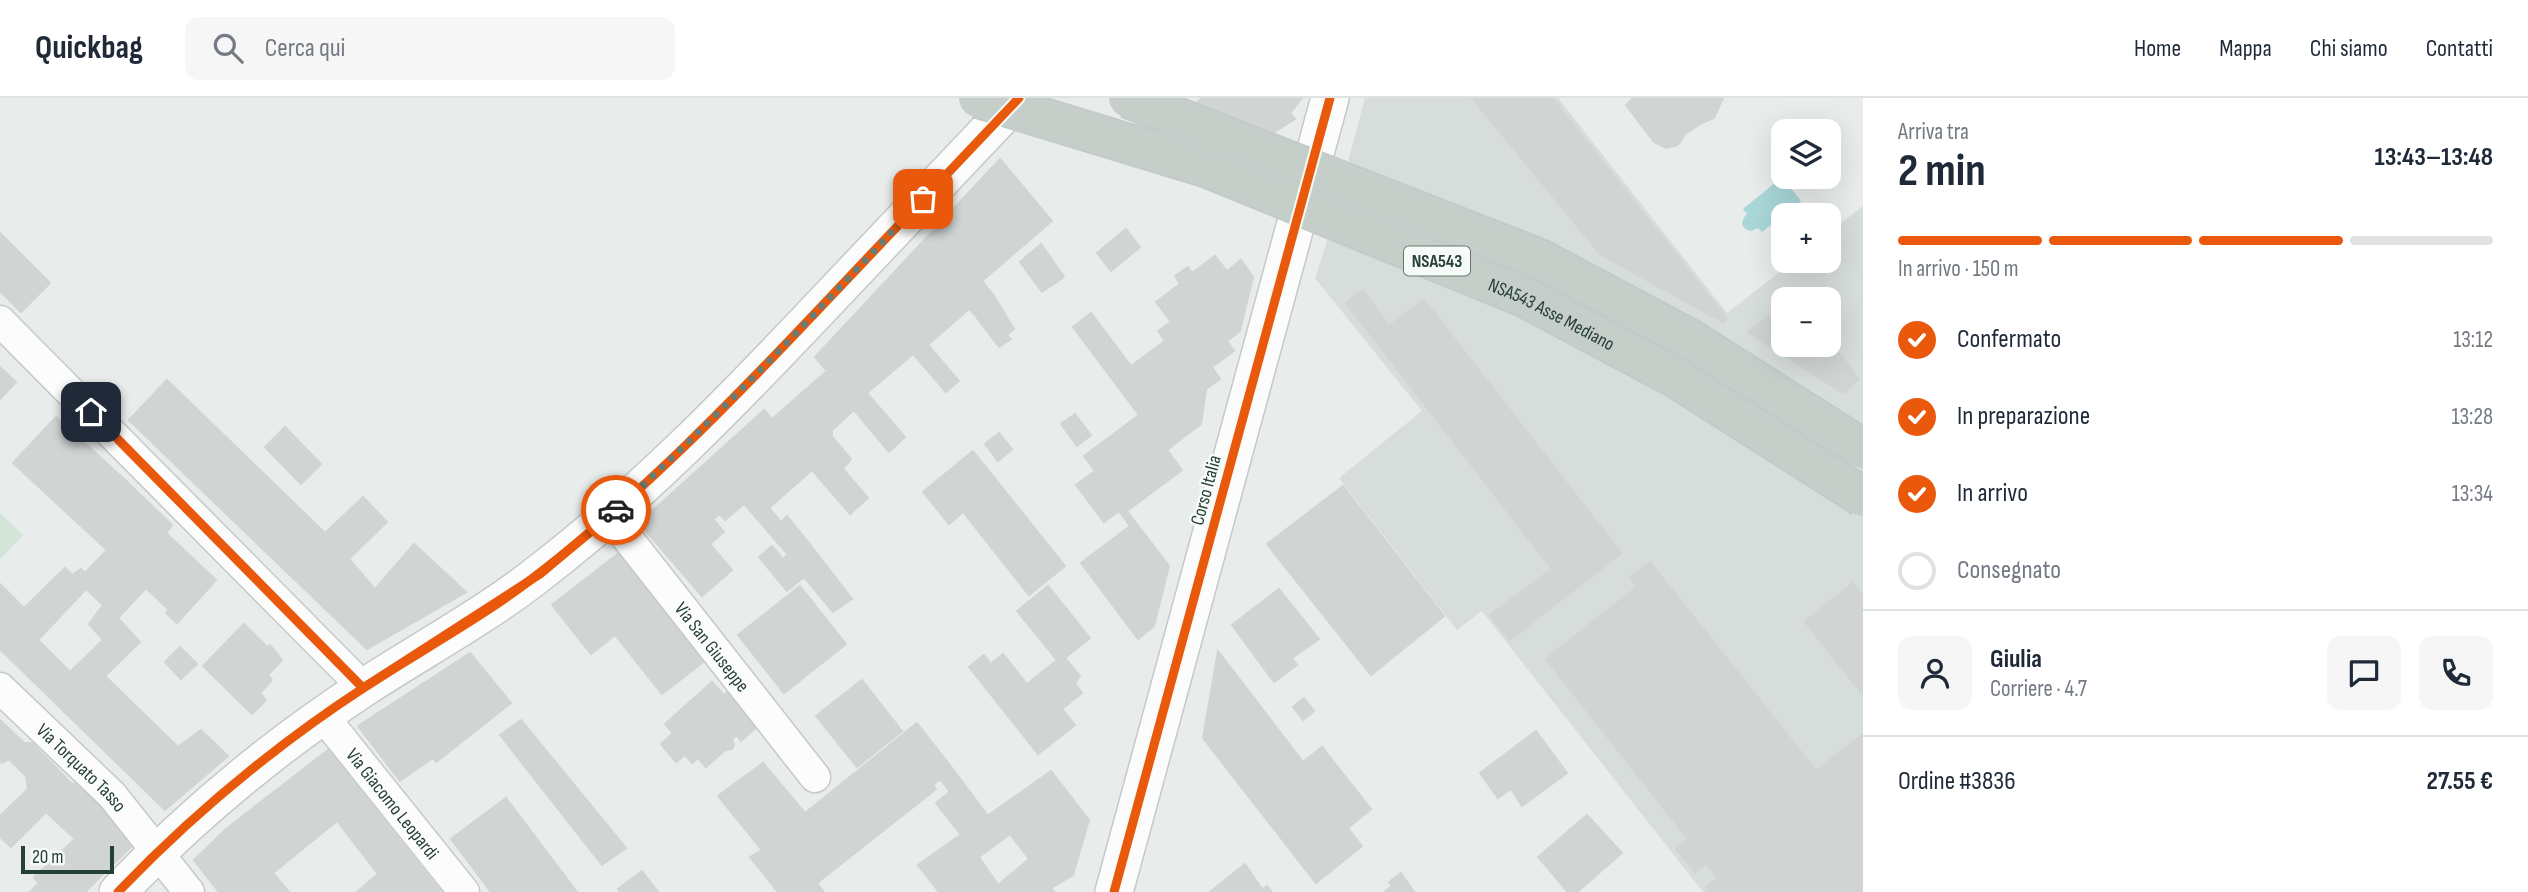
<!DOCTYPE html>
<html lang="it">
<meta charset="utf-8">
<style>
body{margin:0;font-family:"Sofia Sans Condensed",sans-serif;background:#f6f6f7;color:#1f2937;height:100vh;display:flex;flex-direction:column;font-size:26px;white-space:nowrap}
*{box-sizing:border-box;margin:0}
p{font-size:23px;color:#747a83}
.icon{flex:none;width:38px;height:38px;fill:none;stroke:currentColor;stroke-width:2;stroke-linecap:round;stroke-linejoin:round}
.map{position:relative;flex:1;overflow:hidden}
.side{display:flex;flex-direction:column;background:#fff;width:665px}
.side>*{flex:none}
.controls{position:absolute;left:1771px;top:21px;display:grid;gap:14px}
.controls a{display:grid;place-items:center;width:70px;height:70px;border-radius:14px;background:#fff;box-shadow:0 7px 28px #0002;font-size:35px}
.scale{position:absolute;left:21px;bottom:18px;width:93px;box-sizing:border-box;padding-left:7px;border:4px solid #254036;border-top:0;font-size:19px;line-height:24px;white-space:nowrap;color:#254036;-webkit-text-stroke:5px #f7fbf8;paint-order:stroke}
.pin{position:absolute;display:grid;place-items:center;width:60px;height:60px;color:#fff;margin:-30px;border-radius:14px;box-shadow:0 4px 10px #0006}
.courier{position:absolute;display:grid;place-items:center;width:70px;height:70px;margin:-35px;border:5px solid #ea580c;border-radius:50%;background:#fff;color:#222;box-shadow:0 2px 9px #0007}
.head em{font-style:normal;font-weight:700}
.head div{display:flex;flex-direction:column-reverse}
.head{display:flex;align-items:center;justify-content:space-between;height:119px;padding:0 35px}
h1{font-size:46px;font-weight:700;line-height:52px}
.bar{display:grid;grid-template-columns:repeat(4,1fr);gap:10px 7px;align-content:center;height:84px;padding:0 35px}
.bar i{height:9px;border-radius:5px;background:#e0e1e3}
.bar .current{background:#ea580c}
.bar p{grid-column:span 4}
.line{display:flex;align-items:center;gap:18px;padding:0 35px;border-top:2px solid #e0e1e3}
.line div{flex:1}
.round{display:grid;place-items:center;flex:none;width:74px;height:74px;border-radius:14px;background:#f6f6f7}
ol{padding:0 35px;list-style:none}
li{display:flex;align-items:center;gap:21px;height:77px}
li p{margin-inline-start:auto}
li .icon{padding:7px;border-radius:50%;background:#ea580c;color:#fff;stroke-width:4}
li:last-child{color:#747a83}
li i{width:38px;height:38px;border:4px solid #e0e1e3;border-radius:50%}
header{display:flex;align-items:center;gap:42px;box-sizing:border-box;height:98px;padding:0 35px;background:#fff;border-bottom:2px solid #e0e1e3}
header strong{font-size:33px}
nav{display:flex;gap:38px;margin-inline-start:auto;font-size:24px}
.search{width:490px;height:63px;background:#f6f6f7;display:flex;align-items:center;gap:18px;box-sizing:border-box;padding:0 24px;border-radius:14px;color:#747a83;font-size:26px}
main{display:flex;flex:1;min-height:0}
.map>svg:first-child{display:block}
.built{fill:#d6ddda;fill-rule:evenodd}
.green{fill:#d2e5d6}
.water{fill:#aad7d8}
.building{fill:#d0d5d3;stroke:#d0d5d3;stroke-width:2;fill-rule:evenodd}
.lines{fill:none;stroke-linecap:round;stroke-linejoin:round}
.minor-casing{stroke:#c5c9c7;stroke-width:33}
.tertiary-casing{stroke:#c5c9c7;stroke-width:40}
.minor{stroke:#fcfcfc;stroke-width:30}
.tertiary{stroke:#fcfcfc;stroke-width:37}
.trunk-bridge-casing{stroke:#c3cac8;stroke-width:42;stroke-linecap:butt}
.trunk-bridge{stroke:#c6ceca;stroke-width:38}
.cycleway-casing{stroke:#f7fbf8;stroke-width:13}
.cycleway{stroke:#e8590c;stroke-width:9}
.done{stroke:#697c75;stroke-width:7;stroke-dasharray:0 12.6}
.route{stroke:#ea580c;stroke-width:9}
.labels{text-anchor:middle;stroke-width:5;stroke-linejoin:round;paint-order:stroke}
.shield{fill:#f7fbf8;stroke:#647870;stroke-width:2}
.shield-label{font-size:18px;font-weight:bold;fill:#254036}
.street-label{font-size:19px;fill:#254036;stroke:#f7fbf8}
</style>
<header>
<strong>Quickbag</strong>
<div class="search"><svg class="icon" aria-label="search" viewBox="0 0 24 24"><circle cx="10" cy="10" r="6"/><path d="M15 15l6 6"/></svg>Cerca qui</div>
<nav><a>Home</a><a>Mappa</a><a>Chi siamo</a><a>Contatti</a></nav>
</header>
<main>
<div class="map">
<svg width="1863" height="794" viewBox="0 0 1863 794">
<rect width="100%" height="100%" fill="#e8ecea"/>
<path class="built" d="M1365,0H1558L1727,215L1794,163H1829V135L1863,108V794H1703L1482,513L1457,532L1339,380L1422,313L1315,180L1326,147ZM1783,201H1829V247H1783Z"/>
<path class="green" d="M0,415L23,437L0,461Z"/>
<path class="water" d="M1782,79L1801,103L1762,134L1758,130L1751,133C1740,131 1740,123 1747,116L1743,111Z"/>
<path class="building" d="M1202,0H1302L1290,15L1295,21L1232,60L1195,6Z
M1472,0H1552L1727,221L1723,224L1601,157Z
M1633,0H1723L1714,20L1702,25L1685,36L1678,47L1666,50L1654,44L1626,7Z
M1000,61L1052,123L982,183L994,198L974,216L969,211L928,247L959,283L946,294L913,256L867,295L905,339L889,354L854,312L832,332V339L851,361L843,371L868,400L850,416L812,372L769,410L781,424L787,418L809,445L791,460L744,406L725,422L720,416L713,421L724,434L710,446L732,472L702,498L639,425L764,312L772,321L827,273L815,259Z
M1126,131L1140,149L1111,173L1097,155Z
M0,135L50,185L21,214L0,193Z
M1041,146L1064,179L1042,194L1020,164Z
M1215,158L1227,173L1241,162L1253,179L1240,233L1227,243L1234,253L1212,269L1220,281L1206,291L1201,326L1167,352L1182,372L1127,413L1169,468L1154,528L1138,541L1081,465L1130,428L1119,413L1104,424L1076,387L1095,373L1084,358L1139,317L1073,229L1091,215L1131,268L1165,243L1158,233L1171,224L1156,204L1180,186L1175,178L1188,169L1192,175Z
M1363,192L1389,228L1424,202L1621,455L1510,542L1490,517L1552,471L1346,205Z
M994,198L1014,231L1007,237L1011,241L999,249L974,216Z
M1783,207V247H1829V242L1859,281L1843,295L1748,234Z
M0,269L16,284L0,301Z
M167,282L229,342L191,382L129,322Z
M1075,316L1091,337L1077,348L1061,326Z
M56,319L123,380L80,427L13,365Z
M285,329L321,366L301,386L265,349Z
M999,335L1012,351L998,363L985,346Z
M229,342L325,435L363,399L387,424L349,461L375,491L414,446L466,494L367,551L191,382Z
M973,353L1065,468L1029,497L963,414L949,426L923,394Z
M123,380L172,427L166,435L216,482L177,525L166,515L169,512L146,490L118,520L140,544L105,578L178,649L201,632L228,658L165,712L0,551V486L24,510L65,470L72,477L81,471L85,475L107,452L80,427ZM86,491L103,507L89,526L103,542L70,574L38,542Z
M1343,388L1444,518L1371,577L1267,446Z
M809,445L852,501L833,514L804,479L787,493L759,459L772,448L783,461L787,457L791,460Z
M620,454L711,558L662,596L615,537L591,556L552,507Z
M1650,464L1863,732V784L1850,794H1710L1706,789L1718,780L1706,765L1695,774L1676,751L1688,741L1546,561L1637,489L1630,480Z
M1853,485L1863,498V597L1805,524Z
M800,488L846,546L784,595L738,537Z
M1048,488L1090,540L1065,560L1080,578L1075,585L1082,595L1062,611L1075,627L1038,656L969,569L984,557L991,566L1003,556L1027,586L1057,562L1017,513Z
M1279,491L1319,541L1292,560L1297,567L1274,584L1232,527Z
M244,526L268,550L270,547L282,562L268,577L272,582L260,595L266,602L252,616L203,568Z
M180,549L197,566L181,581L165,564Z
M1218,553L1303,664L1322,649L1371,711L1348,730L1362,748L1316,785L1203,640Z
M470,555L511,605L436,664L433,660L400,683L358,628Z
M862,582L902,633L857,669L816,618Z
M712,584L724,597L732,590L760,626L741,643L737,637L732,641L734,646L732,651L725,652L706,669L698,660L692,665L685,657L676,664L661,646L673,635L665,626Z
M1304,600L1314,613L1303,622L1293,609Z
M0,622L24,645H32L72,686L81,685L138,742L85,794H30L39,785L34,779L75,741L46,714L11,749L0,739V718L28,691L26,678L9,661L2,665L0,664Z
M521,622L626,750L602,767L500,637Z
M917,625L952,670L933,687L936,691L817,785L824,794H778L750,759L762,752L718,698L763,665L805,715Z
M1536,633L1567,675L1522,708L1511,691L1498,700L1480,675Z
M1863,636V732L1816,673Z
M328,652L441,794H357L378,776L337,723L273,775L289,794H219L194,762L226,731Z
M952,670L988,718L961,737L936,705L950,694L940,681Z
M1051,673L1089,722L1073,777L1051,790L1054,794H939L918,767ZM1010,736L1029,761L998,787L979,759Z
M506,700L577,794H491L451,741Z
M1587,717L1622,755L1577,794H1568L1538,759Z
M1245,766L1262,791L1267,788L1272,794H1210Z
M642,773L658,794H620L618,791Z
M1401,775L1414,794H1384L1392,788L1389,784Z
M1863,784V794H1850Z"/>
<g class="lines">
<defs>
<g id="minor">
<path d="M0,223L364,590"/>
<path id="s1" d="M610,418L815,679"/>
<path id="s2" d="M0,590L112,697L189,794"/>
<path id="s3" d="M323,618L464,794"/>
</g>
<path id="tertiary" d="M118,794C191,718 276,647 365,589C423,551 487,517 542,473C643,395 731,304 819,211C886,141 952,70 1019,0
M1114,794L1330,0"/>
</defs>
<use href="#minor" class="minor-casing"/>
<use href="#tertiary" class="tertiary-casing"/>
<use href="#minor" class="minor"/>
<use href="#tertiary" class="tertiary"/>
<defs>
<g id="trunk-bridge">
<path id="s4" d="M978,0L1208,70L1524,199L1676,280L1863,399"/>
<path d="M1128,0L1540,161L1690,241L1863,351"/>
</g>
</defs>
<use href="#trunk-bridge" class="trunk-bridge-casing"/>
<use href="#trunk-bridge" class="trunk-bridge"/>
<defs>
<path id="cycleway" d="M118,794C191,718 276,647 365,589C423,551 487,517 542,473C643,395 731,304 819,211C886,141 952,70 1019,0
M1114,794L1330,0"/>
</defs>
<use href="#cycleway" class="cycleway-casing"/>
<use href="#cycleway" class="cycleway"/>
</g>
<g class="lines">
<path class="done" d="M616,412C724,314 823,207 923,101"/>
<path class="route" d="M91,314L363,590L540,476L616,412"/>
</g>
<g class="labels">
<rect class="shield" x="1404" y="148.5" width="66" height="29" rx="5"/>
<g class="shield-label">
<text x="1437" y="169">NSA543</text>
</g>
<g class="street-label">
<text dy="7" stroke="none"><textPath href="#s4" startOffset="614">NSA543 Asse Mediano</textPath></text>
<text transform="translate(1205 392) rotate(-75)" y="7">Corso Italia</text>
<text dy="7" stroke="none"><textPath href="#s1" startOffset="166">Via San Giuseppe</textPath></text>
<text dy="7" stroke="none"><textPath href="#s2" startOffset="114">Via Torquato Tasso</textPath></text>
<text dy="7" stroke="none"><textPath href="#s3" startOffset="112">Via Giacomo Leopardi</textPath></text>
</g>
</g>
</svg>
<div class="controls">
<a><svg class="icon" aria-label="layers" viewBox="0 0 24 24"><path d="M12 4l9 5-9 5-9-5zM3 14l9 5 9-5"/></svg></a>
<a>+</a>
<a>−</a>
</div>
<div class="scale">20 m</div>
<div class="pin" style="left:923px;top:101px;background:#ea580c"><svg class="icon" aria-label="bag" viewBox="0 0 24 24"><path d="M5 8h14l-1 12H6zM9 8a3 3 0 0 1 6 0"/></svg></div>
<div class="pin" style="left:91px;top:314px;background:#1f2937"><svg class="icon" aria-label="home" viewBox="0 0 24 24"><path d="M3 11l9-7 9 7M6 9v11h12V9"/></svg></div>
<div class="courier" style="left:616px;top:412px"><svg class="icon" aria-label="car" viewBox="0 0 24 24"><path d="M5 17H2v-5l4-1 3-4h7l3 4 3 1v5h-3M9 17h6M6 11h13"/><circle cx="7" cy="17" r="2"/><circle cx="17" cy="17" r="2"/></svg></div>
</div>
<section class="side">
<div class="head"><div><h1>2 min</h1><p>Arriva tra</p></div><em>13:43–13:48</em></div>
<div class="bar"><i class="current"></i><i class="current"></i><i class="current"></i><i></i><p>In arrivo · 150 m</p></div>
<ol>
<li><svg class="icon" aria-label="check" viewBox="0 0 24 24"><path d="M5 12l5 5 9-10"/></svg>Confermato<p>13:12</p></li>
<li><svg class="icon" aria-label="check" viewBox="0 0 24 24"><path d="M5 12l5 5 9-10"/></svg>In preparazione<p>13:28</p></li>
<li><svg class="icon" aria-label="check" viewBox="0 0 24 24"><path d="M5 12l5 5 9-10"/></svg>In arrivo<p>13:34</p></li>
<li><i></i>Consegnato</li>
</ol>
<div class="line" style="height:126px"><a class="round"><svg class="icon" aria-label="person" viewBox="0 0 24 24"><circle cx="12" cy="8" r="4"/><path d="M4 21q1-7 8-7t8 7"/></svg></a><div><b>Giulia</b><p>Corriere · 4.7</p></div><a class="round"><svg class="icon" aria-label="chat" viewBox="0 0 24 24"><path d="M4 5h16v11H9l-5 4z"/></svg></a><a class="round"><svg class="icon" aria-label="phone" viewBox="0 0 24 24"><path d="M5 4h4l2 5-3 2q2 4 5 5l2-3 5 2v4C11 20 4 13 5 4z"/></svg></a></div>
<div class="line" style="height:91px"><div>Ordine #3836</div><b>27.55 €</b></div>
</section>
</main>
